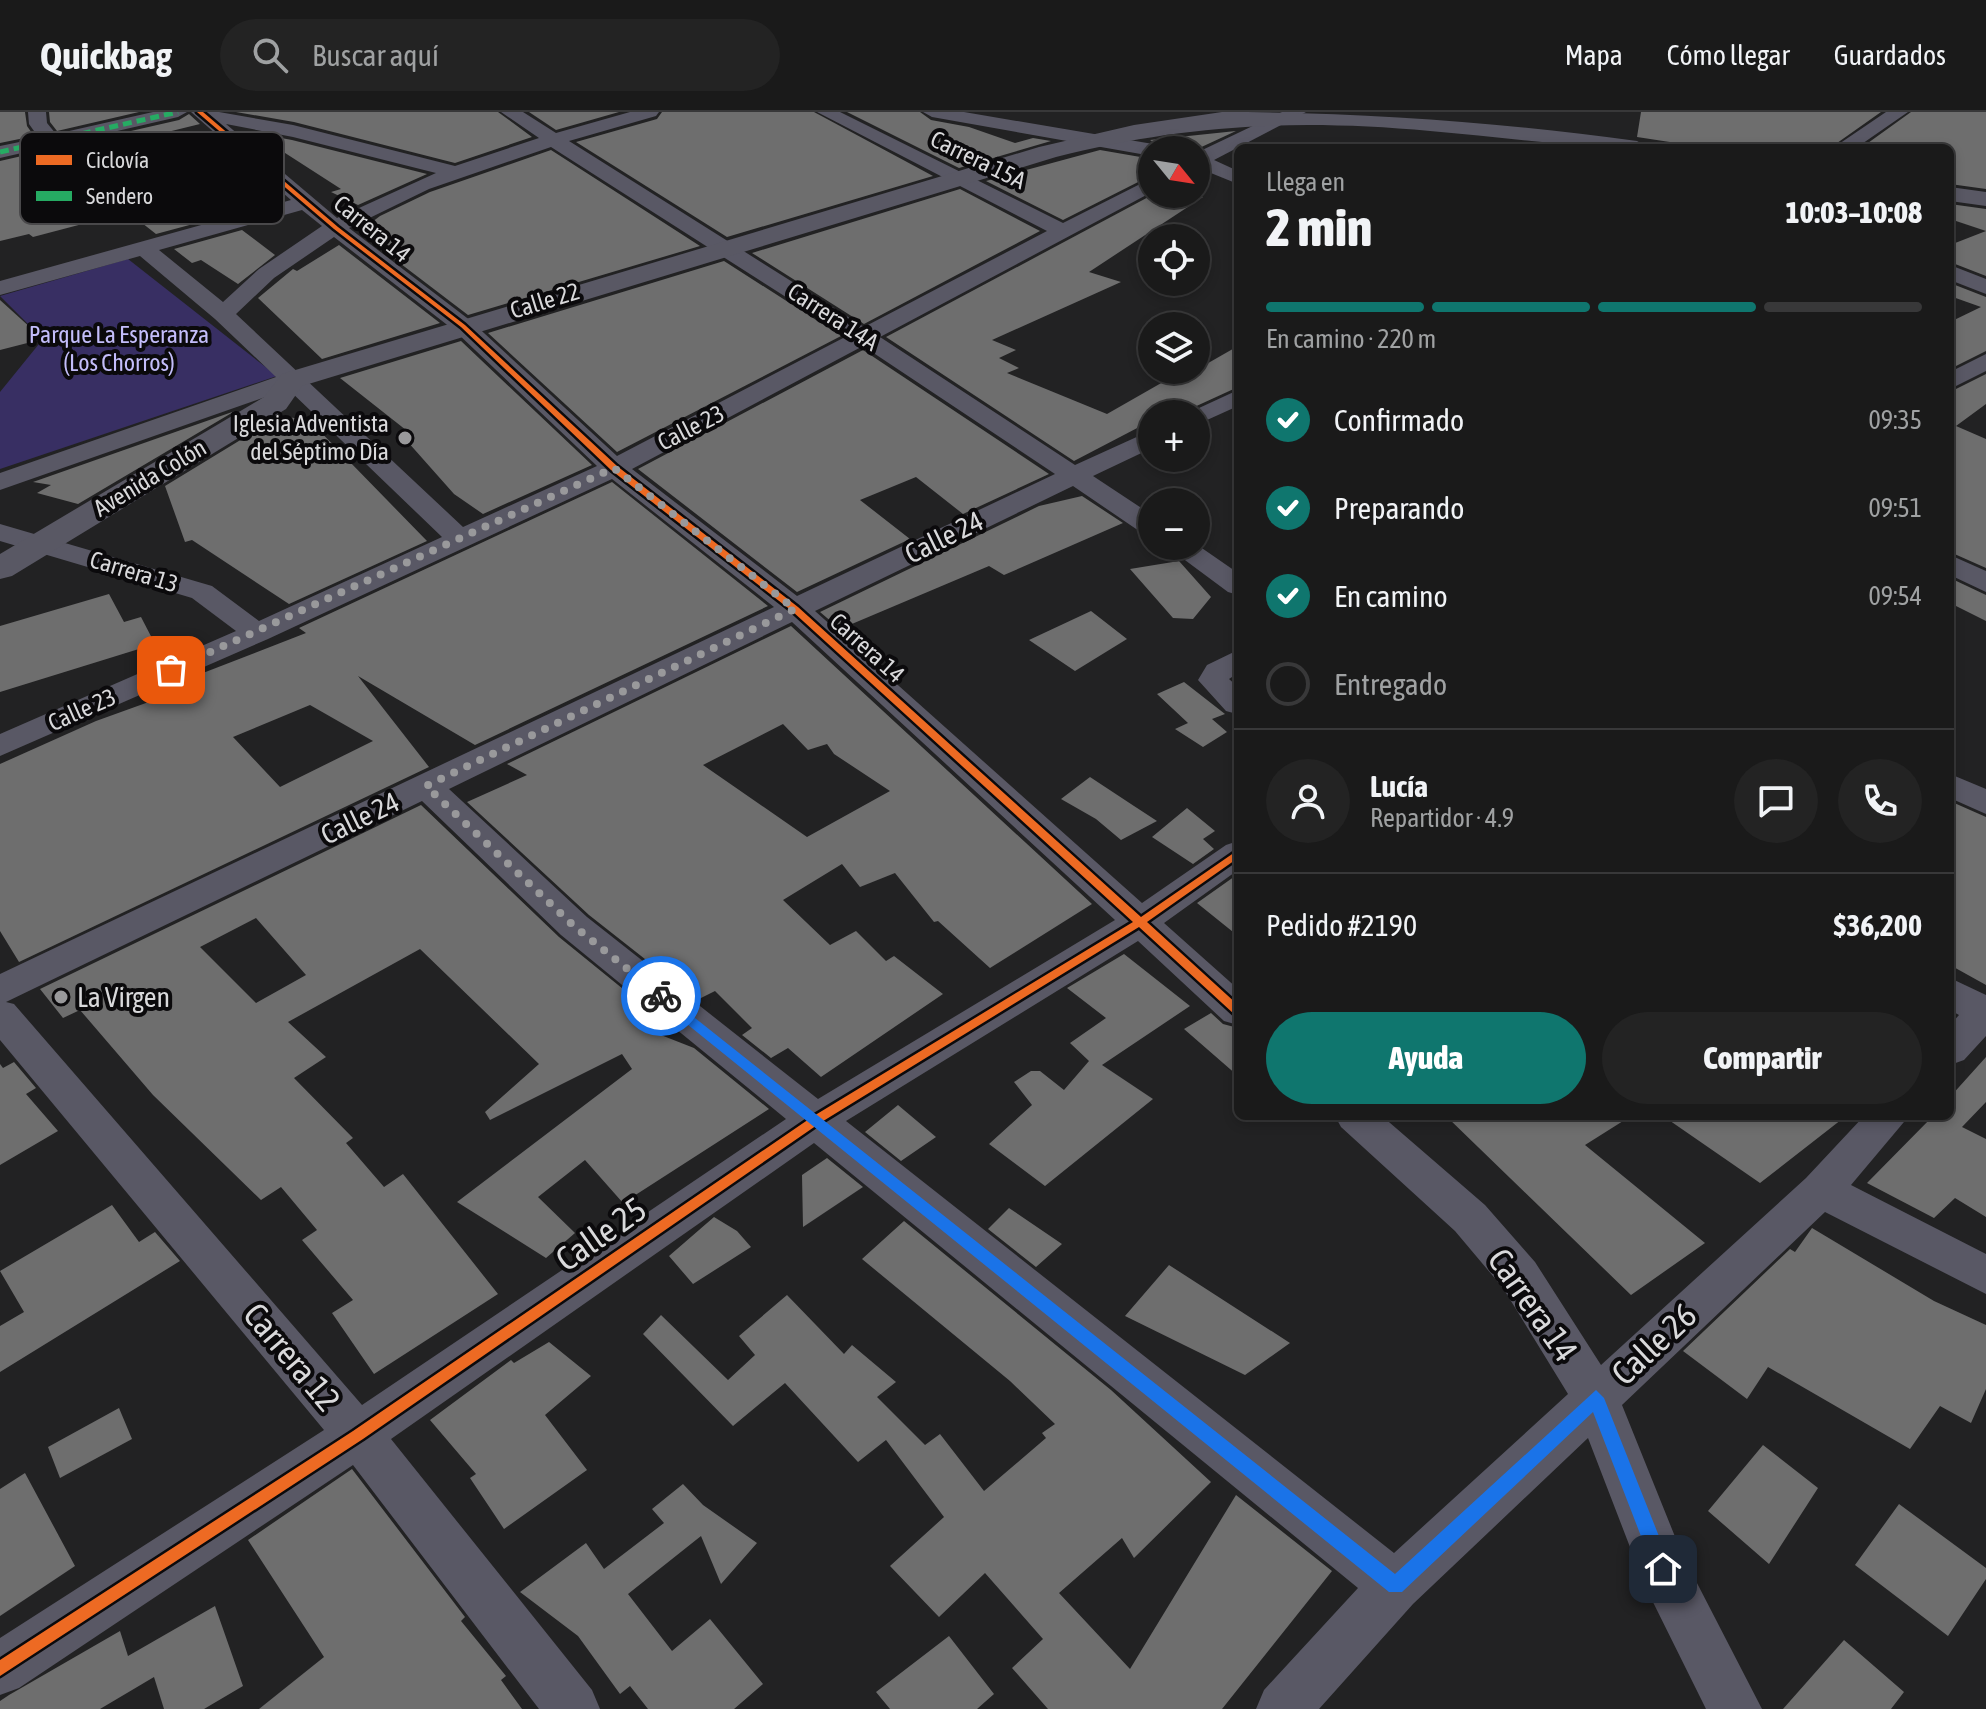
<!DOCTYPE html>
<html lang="es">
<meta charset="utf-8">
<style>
body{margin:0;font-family:"Asap Condensed",sans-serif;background:#232323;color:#f1f3f6;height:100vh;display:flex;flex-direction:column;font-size:30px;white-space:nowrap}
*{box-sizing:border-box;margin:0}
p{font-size:26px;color:#9fa1a2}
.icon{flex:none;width:44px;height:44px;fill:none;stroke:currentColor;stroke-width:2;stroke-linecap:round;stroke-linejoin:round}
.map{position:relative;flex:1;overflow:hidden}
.sheet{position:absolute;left:1234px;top:32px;width:720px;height:976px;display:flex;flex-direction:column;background:#1a1a1a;border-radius:12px;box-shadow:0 4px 12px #0003,0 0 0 2px #383839}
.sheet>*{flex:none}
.needle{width:52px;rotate:120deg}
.controls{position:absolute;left:1138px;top:24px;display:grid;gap:16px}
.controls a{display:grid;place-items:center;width:72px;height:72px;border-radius:50%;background:#1a1a1a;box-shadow:0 4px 12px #0003,0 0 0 2px #383839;font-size:40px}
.pin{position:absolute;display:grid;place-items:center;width:68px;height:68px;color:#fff;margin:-34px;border-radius:16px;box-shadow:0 4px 12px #0006}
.courier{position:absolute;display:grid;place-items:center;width:80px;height:80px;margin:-40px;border:6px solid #1a73e8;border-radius:50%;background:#fff;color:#222;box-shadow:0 2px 10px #0007}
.headline em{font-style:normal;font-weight:800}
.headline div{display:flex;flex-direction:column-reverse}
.headline{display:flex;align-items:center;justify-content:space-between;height:136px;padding:0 32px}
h1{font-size:52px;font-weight:800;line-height:60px}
.bar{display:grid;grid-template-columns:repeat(4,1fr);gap:12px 8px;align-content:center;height:96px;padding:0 32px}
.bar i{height:10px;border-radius:6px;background:#383839}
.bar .selected{background:#0f766e}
.bar p{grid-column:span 4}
.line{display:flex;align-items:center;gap:20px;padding:0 32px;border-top:2px solid #383839}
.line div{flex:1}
.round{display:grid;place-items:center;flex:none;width:84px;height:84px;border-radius:42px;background:#232323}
ol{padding:0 32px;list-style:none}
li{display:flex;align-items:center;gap:24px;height:88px}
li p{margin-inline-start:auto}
li .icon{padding:8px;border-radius:50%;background:#0f766e;color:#fff;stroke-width:4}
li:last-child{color:#9fa1a2}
li i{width:44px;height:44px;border:4px solid #383839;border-radius:50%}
.cta{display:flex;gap:16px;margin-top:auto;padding:16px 32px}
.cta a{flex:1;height:92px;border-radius:48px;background:#0f766e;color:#fff;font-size:32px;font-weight:800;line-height:92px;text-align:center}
.cta a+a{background:#232323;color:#f1f3f6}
header{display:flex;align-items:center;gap:48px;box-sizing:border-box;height:112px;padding:0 40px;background:#1a1a1a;border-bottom:2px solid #383839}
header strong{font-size:38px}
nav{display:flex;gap:44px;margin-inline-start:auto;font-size:28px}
.search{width:560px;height:72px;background:#232323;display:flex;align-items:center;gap:20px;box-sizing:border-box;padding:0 28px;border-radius:44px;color:#9fa1a2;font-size:30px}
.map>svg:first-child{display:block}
.green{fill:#382f63}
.building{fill:#6e6e6e;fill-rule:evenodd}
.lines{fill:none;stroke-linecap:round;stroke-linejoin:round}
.minor{fill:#595865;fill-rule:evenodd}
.major{fill:#595864;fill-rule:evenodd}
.quiet{stroke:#26ab63;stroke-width:5;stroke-dasharray:9 5;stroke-linecap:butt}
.cycleway-casing{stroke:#0b0a0c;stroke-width:5}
.cycleway{fill:#ed6a23;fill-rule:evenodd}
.route{fill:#1a73e8}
.done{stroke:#99999b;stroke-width:8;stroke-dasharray:0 14.4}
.poi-dot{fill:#99999b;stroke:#0b0a0c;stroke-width:3}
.labels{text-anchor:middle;stroke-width:8;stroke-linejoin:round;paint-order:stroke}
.far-street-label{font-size:24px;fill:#d9d9db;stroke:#0b0a0c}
.far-park-label{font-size:24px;fill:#c3bdfa;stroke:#0b0a0c}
.far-poi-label{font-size:24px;fill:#d9d9db;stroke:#0b0a0c;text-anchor:end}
.street-label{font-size:28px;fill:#d9d9db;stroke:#0b0a0c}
.poi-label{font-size:28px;fill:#d9d9db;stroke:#0b0a0c;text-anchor:start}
.near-street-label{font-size:34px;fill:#d9d9db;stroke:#0b0a0c}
.key{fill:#0b0a0c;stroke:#49484a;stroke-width:2}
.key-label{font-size:22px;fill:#d9d9db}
</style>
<header>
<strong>Quickbag</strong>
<div class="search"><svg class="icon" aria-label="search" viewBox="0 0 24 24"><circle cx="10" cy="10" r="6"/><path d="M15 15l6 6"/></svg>Buscar aquí</div>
<nav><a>Mapa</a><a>Cómo llegar</a><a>Guardados</a></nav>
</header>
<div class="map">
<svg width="1986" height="1597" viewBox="0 0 1986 1597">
<rect width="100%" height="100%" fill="#222223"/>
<path class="green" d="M128,147L277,264L0,357V280L43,227L0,184Z"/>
<path class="building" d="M0,0H25L27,14L34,24L0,31Z
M49,0H139L57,19L50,10Z
M236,0H498L532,25L455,51L294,10Z
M529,0H619L556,18Z
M662,0H814L933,64L727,125L576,30L657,7Z
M847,0H920L931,8L969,15L1015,31L1033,26L1051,29L959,56Z
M1641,0H1881L1830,36H1709L1637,25Z
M1911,0H1986V77L1950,72V36H1861Z
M189,2L200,12L135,28L202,77L191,80L223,104L156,122L128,100L33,125L29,122L0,129V49L179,8Z
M1236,19L1195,38H1166L1150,28Z
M254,21L292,28L427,62L358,93L331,80L341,77Z
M551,38L700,134L468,203L359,120L380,104L430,80Z
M1100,38L1152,47V63L1063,108L986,69Z
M960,77L1040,119L864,212L752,141Z
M1154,82L1203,85L1089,160L1121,170L992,228L1016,238L999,246L1019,256L1007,261L1107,302L1184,258H1196L1238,234V275L1179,302H1152V315L1143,313L1074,349L886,225Z
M1950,92L1986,97V119L1950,107Z
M242,118L275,143L238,172L201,148L192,151L174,137Z
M1986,119V164L1950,150V133Z
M339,133L440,211L322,247L258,186L293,157L297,159Z
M724,149L841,224L617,340L488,221Z
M1950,171L1986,185V239L1950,257V210L1981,195L1950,184Z
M0,188L43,227L0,238Z
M461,229L592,353L483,402L454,382L399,320L411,322L340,266Z
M863,238L1049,362L963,402L916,365L860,388L910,427L797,480L638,357Z
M1986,262V292L1956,314L1986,327V456L1950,440V280Z
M235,299L78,392L37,381L51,373L33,370Z
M280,304L309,308L427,429L289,492L192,428L185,430L165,374Z
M612,370L768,494L475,633L358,564L429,655L19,850L0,819V652L96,609L182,578L177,571L306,521L299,516ZM310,593L373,629L280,675L233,625Z
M1082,384L1123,411L1004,463L989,454L840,517L820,500L1039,394Z
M1179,449L1211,485L1193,507L1173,506L1130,457Z
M1950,466L1986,483V509L1950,491Z
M109,482L124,510L141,505L155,532L0,580V514Z
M1091,499L1127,527L1075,559L1029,528Z
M791,514L1092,792L990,856L938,809L934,810L895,761L860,775L842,752L783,788L830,833L856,819L886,849L894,844L943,882L821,965L788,936L771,946L742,923L752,916L715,879L697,888L589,803L467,690L527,663L507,652ZM783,612L808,638L827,632L834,642L890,679L807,725L703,653Z
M1184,570L1225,602L1212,607L1227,620L1203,635L1175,617L1188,611L1157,582Z
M1090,665L1134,694L1157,709L1121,728L1096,707L1061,687Z
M1952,690L1986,705V873L1950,853Z
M421,693L559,825L660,907L643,916L694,936L769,997L623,1091L585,1048L538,1085L575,1121L546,1146L457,1090L632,957L622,942L490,1008L485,1000L539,952L420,837L288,910L326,945L294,966L353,1026L346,1031L384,1075L403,1062L498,1182L374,1262L332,1201L353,1188L302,1128L317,1118L281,1075L261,1088L153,983L80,898L63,906L40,877ZM256,806L306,863L256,891L200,835Z
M1187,696L1215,719L1203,727L1214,737L1193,752L1152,725Z
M1238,762V824L1197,791Z
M1124,842L1190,894L1102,953L1153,987L1045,1074L989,1032L1032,993L1014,970L1031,959H1040L1064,978L1089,949L1070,931L1106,906L1067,876Z
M1211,901L1223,912L1238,916V964L1184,917Z
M1986,945V990L1962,1015L1986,1027V1105L1955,1086L1934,1106L1867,1071L1933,1004H1950V985Z
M14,950L36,976L26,982L58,1019L0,1053V952L3,956Z
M898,993L936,1025L901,1049L865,1020Z
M1446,1004H1631L1585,1033L1705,1131L1631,1183Z
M1663,1004H1846L1760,1071Z
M827,1046L863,1075L803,1115L802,1063Z
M112,1093L139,1130L155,1120L180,1149L0,1260V1214L24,1200L0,1159Z
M1009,1096L1062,1132L1036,1155L988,1117Z
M714,1105L737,1119L751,1135L693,1172L669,1144Z
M904,1109L1111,1278L1211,1370L1134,1446L1122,1426L1059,1481L1130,1557L1236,1383L1332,1459L1222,1597H1048L1012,1556L1043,1527L985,1461L939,1505L890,1454L944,1405L886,1328L858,1350L785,1271L733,1314L643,1222L661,1203L728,1268L755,1243L739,1224L787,1183L844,1242L852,1233L896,1270L877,1285L925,1333L940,1322L984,1379L1046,1326L1042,1321L1055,1312L1010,1269L862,1147Z
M1812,1116L1934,1189L1986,1213V1277L1971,1311L1940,1294L1910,1337L1768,1255L1747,1287L1683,1239L1790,1137L1795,1140Z
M1169,1153L1290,1231L1245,1263L1125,1204Z
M549,1230L591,1264L545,1303L587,1358L504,1417L470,1366L476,1362L430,1308L511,1248L514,1251Z
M119,1296L132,1327L60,1366L48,1335Z
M1763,1333L1818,1376L1769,1452L1708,1399Z
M352,1357L465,1505L461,1509L506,1564L501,1568L522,1597H259L324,1545L248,1428Z
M25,1361L75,1454L0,1504V1377Z
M683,1372L703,1393L757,1431L721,1472L701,1424L628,1482L672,1539L710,1507L763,1572L734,1597H648L630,1574L620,1582L578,1524L520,1480L586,1431L604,1457L664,1411L652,1397Z
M1899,1392L1986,1456V1467L1948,1524L1855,1453Z
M215,1494L243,1574L204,1597H164L154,1565L100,1597H0V1589L9,1583L120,1519L128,1544Z
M949,1524L994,1582L977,1597H890L876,1580Z
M1844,1528L1904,1580L1891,1597H1783Z"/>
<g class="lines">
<path class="minor" d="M28,0H46L47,11L56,22L153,0H187L178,5L0,46V34L39,26L29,12Z
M191,0H219L293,13L455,54L539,26L501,0H523L556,21L630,0H659L656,4L569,29L864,215L1047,119L817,0H840L1063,111L1152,66V80L880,225L1075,353L1152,318V336L1093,364L1152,403V423L1142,421L1073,374L815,499L1142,791L1226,733L1238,729V758L1164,811L1238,877V913L1224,909L1138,829L846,1009L1394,1441L1568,1282L1503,1176L1455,1119L1341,1015L1335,1004H1382L1485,1093L1535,1150L1601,1253L1806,1066L1864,1004H1909L1851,1073L1986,1142V1182L1825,1100L1622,1293L1682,1442L1762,1597H1706L1645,1474L1588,1326L1413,1492L1319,1597H1256L1264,1578L1358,1476L814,1031L391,1327L592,1578L600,1597H539L353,1353L19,1576L0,1583V1526L324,1318L0,928V862L774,495L612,367L268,527L0,644V622L236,519L192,486L0,429V412L212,474L259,509L442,425L288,277L0,378V361L276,265L215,207L140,144L0,183V169L291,88ZM226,12L293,25L436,61L337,106ZM551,35L847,224L617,344L471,209L349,116L429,77ZM302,98L322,114L259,157L223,190L159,138ZM334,125L455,219L597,354L463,415L236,202L274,166ZM863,234L1055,362L797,484L632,357ZM792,510L1115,808L818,987L587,805L449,677ZM422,689L561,823L786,1007L362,1293L14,892L6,890Z
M923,0H964L1153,32L1163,38H1152V44L932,5Z
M1282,0H1306L1214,48L1238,59V72L1196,55V41Z
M1886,0H1908L1856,36H1833Z
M1950,153L1986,167V182L1950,168Z
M1986,242V259L1950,277V260Z
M1238,278V294L1196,313V302H1186Z
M1196,432L1238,461V483L1228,480L1166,434Z
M1950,443L1986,459V480L1950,463Z
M1238,538V561L1229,567L1238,575L1237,602L1226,599L1198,568L1207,553Z
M1950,662L1986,677V702L1950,686Z
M1950,866L1986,883V924L1964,948L1950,953V913L1959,903L1950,898Z"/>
<path class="major" d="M1222,0C1362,0 1499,10 1637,29L1649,36C1575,36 1504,25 1430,19C1297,7 1186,12 1056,45L302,274L286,297L12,464L0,467V442L264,285L282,262L1039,35L1134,13Z
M1950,75L1986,80V94L1950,89Z"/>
<path class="quiet" d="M0,40L178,0"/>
<defs>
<path id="cycleway" d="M197,0H203L338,115L465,213L617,354L798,495L1141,805L1238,738V746L1147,810L1238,893V903L1234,902L1139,815L820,1011L363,1327L0,1564V1548L353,1319L812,1005L1133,810L792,499L611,358L461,215L334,117Z"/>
</defs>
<use href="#cycleway" class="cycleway-casing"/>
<use href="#cycleway" class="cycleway"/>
</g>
<path class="route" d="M661,879L1395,1462L1596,1278L1604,1286L1672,1457L1669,1463H1656L1593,1300L1402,1480H1389L656,887V880Z"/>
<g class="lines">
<path class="done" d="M171,558L614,356L795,497L426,674L574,814L661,884"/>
</g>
<g class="poi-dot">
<circle cx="405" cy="326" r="8"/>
<circle cx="61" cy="885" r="8"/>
</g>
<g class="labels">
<g class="far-street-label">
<text transform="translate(978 48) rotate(26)" y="8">Carrera 15A</text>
<text transform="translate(372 117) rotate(39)" y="8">Carrera 14</text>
<text transform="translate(545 189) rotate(-17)" y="8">Calle 22</text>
<text transform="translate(833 205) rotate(33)" y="8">Carrera 14A</text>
<text transform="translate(691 316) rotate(-27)" y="8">Calle 23</text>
<text transform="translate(150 366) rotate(-31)" y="8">Avenida Colón</text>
<text transform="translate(134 460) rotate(17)" y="8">Carrera 13</text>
<text transform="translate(867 536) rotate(42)" y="8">Carrera 14</text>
<text transform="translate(82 598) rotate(-24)" y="8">Calle 23</text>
</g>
<g class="far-park-label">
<text x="119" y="231">Parque La Esperanza<tspan x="119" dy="28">(Los Chorros)</tspan></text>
</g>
<g class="far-poi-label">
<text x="389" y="320">Iglesia Adventista<tspan x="389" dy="28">del Séptimo Día</tspan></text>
</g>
<g class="street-label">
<text transform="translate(944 425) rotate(-26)" y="10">Calle 24</text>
<text transform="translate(360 706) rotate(-26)" y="10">Calle 24</text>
</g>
<g class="poi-label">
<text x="77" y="895">La Virgen</text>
</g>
<g class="near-street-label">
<text transform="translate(601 1122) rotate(-35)" y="12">Calle 25</text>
<text transform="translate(1533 1193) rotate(55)" y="12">Carrera 14</text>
<text transform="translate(1654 1232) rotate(-43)" y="12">Calle 26</text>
<text transform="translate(292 1245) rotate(50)" y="12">Carrera 12</text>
</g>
</g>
<rect x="20" y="20" width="264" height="92" rx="12" class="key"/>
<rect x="36" y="43" width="36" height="10" fill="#ed6a23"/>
<rect x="36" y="79" width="36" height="10" fill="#26ab63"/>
<g class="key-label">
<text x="86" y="56">Ciclovía</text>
<text x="86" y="92">Sendero</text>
</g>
</svg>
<div class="controls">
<a><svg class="needle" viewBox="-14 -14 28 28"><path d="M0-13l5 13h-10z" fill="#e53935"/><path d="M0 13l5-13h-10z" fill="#9fa1a2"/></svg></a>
<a><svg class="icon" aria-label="locate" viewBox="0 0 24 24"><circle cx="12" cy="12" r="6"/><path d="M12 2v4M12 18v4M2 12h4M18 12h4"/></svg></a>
<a><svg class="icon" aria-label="layers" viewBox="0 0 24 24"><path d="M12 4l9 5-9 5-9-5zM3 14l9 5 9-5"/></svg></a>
<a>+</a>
<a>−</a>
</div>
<div class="pin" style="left:171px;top:558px;background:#ea580c"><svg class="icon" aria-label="bag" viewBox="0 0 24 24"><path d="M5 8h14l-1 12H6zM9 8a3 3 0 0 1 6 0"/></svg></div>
<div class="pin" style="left:1663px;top:1457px;background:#1f2937"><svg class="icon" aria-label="home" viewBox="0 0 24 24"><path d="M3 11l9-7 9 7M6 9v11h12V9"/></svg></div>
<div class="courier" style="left:661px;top:884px"><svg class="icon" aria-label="bike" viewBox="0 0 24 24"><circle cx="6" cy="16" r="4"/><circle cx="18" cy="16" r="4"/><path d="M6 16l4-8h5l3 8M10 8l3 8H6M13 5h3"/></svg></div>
<section class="sheet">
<div class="headline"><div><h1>2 min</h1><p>Llega en</p></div><em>10:03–10:08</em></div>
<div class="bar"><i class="selected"></i><i class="selected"></i><i class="selected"></i><i></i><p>En camino · 220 m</p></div>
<ol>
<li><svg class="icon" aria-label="check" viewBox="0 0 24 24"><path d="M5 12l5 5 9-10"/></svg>Confirmado<p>09:35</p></li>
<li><svg class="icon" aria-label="check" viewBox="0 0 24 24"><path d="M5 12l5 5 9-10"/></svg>Preparando<p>09:51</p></li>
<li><svg class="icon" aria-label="check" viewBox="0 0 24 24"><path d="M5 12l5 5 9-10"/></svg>En camino<p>09:54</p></li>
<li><i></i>Entregado</li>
</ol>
<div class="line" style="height:144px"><a class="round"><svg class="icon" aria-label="person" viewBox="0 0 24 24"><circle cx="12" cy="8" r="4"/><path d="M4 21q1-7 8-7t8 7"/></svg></a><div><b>Lucía</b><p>Repartidor · 4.9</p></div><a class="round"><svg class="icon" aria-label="chat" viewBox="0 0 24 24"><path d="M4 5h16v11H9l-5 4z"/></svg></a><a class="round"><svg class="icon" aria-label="phone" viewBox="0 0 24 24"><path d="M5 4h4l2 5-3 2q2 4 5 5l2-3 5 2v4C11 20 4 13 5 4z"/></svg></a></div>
<div class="line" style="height:104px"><div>Pedido #2190</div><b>$36,200</b></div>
<div class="cta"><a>Ayuda</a><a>Compartir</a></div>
</section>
</div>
